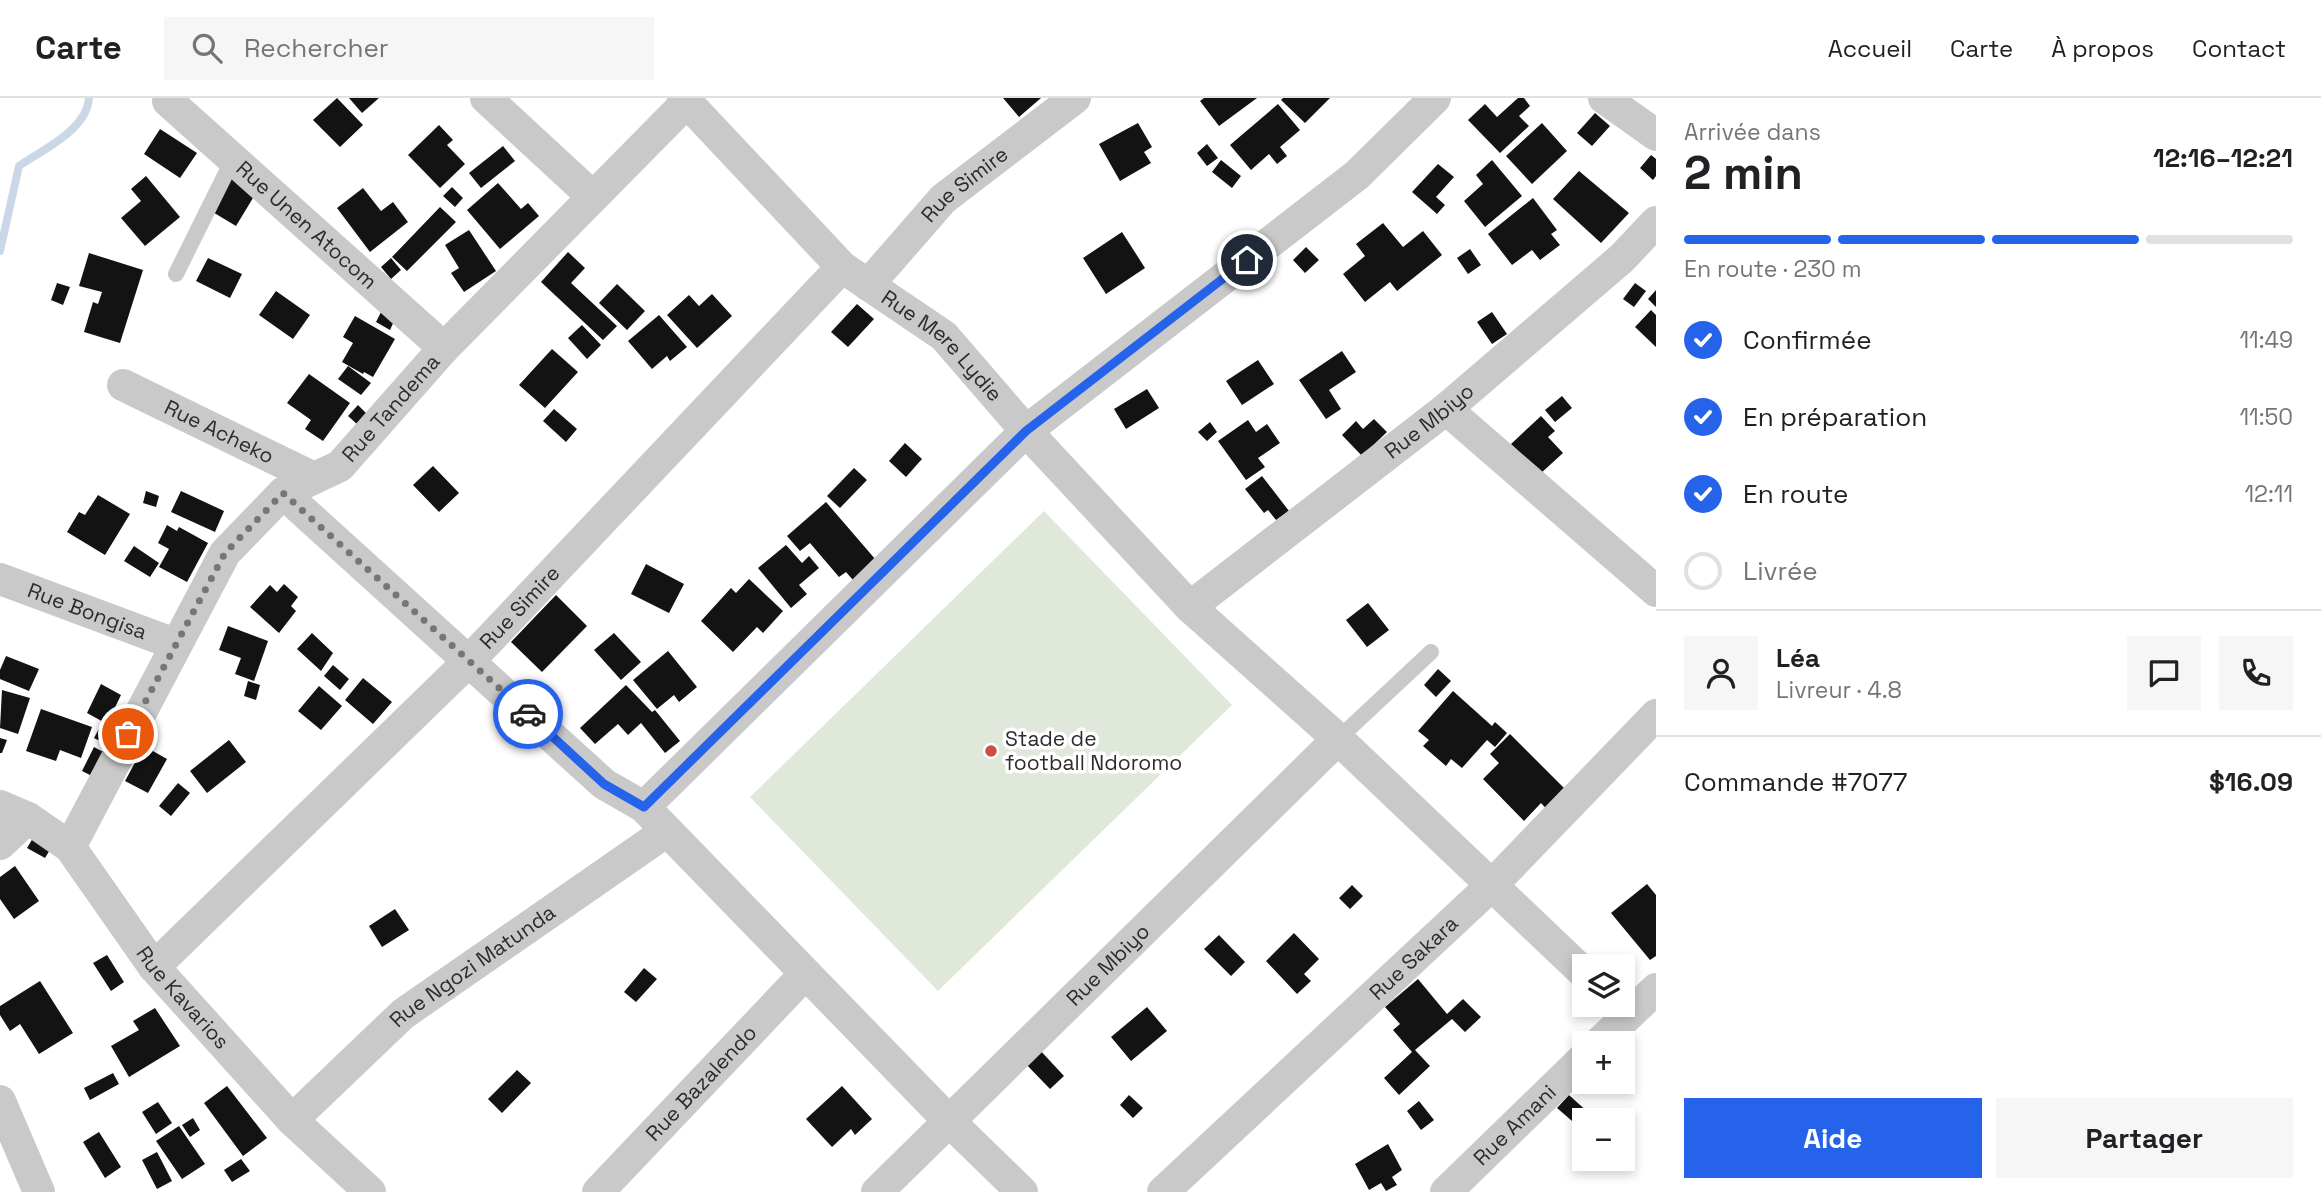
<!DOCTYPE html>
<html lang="fr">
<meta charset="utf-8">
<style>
body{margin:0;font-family:"Space Grotesk",sans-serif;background:#f6f6f6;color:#202124;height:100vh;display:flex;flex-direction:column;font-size:26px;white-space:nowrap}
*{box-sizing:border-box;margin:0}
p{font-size:23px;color:#757577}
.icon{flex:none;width:38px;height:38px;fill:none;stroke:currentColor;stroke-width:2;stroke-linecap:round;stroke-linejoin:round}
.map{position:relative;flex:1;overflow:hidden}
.drawer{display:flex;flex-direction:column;background:#fff;width:665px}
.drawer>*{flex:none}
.controls{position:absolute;left:1572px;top:856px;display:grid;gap:14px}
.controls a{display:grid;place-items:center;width:63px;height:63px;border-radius:0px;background:#fff;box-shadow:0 4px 10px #0003;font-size:35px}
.pin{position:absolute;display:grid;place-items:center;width:60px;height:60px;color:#fff;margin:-30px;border:4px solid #fff;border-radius:50%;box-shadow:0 2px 7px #0007}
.courier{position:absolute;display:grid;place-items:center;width:70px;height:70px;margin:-35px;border:5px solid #2563eb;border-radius:50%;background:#fff;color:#222;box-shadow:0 2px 9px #0007}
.overview em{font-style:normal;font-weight:600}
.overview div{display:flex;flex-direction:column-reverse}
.overview{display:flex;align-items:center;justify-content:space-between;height:119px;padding:0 28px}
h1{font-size:46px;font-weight:600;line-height:52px}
.bar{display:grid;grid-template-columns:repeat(4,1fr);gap:10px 7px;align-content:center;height:84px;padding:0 28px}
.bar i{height:9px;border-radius:5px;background:#e0e0e0}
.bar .active{background:#2563eb}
.bar p{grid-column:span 4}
.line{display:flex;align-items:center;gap:18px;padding:0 28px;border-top:2px solid #e0e0e0}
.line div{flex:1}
.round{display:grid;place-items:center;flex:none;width:74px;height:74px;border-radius:0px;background:#f6f6f6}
ol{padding:0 28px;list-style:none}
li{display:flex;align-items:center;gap:21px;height:77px}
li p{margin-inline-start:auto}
li .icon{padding:7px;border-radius:50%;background:#2563eb;color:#fff;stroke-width:4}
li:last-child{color:#757577}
li i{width:38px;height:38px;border:4px solid #e0e0e0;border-radius:50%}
.button{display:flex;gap:14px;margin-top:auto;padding:14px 28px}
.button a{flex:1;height:80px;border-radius:0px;background:#2563eb;color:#fff;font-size:28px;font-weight:600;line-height:80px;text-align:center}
.button a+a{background:#f6f6f6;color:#202124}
header{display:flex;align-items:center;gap:42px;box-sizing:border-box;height:98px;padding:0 35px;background:#fff;border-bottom:2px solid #e0e0e0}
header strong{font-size:33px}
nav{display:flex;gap:38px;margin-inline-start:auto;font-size:24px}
.search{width:490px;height:63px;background:#f6f6f6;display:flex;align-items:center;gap:18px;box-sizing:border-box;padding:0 24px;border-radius:0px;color:#757577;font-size:26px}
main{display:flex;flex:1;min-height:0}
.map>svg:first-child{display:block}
.pitch{fill:#e0e8db}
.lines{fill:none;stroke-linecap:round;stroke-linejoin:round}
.stream{stroke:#c9d7e6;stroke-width:8}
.building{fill:#131313}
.service{stroke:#c9c9c9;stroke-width:16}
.minor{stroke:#c9c9c9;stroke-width:32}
.done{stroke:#767676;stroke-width:7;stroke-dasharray:0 12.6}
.route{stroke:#2563eb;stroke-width:9}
.poi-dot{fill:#ce4c43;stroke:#fff;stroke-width:2.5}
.labels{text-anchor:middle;stroke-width:7;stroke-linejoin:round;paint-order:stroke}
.street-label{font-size:21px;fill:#2c2c2c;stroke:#fff}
.poi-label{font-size:21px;fill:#2c2c2c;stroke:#fff;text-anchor:start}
</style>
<header>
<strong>Carte</strong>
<div class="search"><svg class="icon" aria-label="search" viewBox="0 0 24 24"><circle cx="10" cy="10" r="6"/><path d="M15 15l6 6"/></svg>Rechercher</div>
<nav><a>Accueil</a><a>Carte</a><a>À propos</a><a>Contact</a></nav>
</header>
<main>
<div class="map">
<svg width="1656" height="1094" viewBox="0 0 1656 1094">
<rect width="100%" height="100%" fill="#fff"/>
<path class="pitch" d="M1044,413L1232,607L938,893L750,699Z"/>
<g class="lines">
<path class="stream" d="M0,153L19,68C42,52 87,32 89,0"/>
</g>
<path class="building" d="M337,0L363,27L340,49L313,22Z
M349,0H379L362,15Z
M1003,0H1041L1019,19Z
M1204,0H1257L1219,28L1200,3Z
M1283,0H1330L1305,25L1281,2Z
M1518,0H1524L1530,8L1519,18L1529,28L1500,55L1468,22L1485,6L1497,19Z
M1278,6L1300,32L1280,49L1287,58L1277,66L1269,56L1251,72L1230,47Z
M1595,15L1610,28L1592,48L1577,35Z
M1138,25L1152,49L1144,54L1151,65L1120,83L1099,46Z
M1542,25L1567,53L1532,86L1506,58Z
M439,27L453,42L447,47L465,66L440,90L408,57Z
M160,31L197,55L180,80L144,56Z
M1207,46L1218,60L1207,68L1197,55Z
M503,48L515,63L481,90L469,75Z
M1651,57L1656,61V78L1653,82L1640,70Z
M1221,62L1241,78L1232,90L1212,74Z
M1492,62L1522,98L1485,129L1464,103L1483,86L1476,77Z
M1438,66L1454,79L1436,99L1445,107L1437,116L1412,94Z
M1579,73L1629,115L1601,145L1553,101Z
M234,75L259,90L236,128L211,113Z
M146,78L180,119L145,148L121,120L141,103L131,91Z
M498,85L521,111L528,105L539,118L500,151L467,112Z
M452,89L463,100L455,109L443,98Z
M363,90L381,113L393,104L408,124L370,154L337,110Z
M1533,100L1557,132L1551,136L1560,147L1540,162L1532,152L1512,167L1488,136Z
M440,109L456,124L407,173L392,159Z
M1383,125L1403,149L1423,133L1442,157L1397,193L1390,184L1365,204L1343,176L1365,158L1356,146Z
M469,132L496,173L464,194L451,175L459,170L445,147Z
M1122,134L1145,170L1106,196L1083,160Z
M1306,149L1319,162L1305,175L1293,162Z
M1470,151L1481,167L1468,176L1457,160Z
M568,154L585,170L571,185L617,228L603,242L541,184Z
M89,155L143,172L120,245L84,234L93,204L98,206L102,194L79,188Z
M208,160L242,176L230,200L196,183Z
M391,160L401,172L391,181L381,169Z
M57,185L70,189L63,207L51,202Z
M1635,185L1646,193L1634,209L1623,201Z
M617,186L645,213L627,232L599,205Z
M1656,192V209L1648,201Z
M276,193L310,217L293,241L259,217Z
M712,196L732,218L697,250L667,217L689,197L699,208Z
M857,206L874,221L848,249L831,234Z
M1651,212L1656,217V249L1635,229Z
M381,214L395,221L390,232L376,224Z
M1492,214L1507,236L1492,246L1477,224Z
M659,217L687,249L670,263L667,258L652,271L628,243Z
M355,218L395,241L373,279L364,274L363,276L342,264L353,245L343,239Z
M582,227L601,247L587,261L568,240Z
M552,251L578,274L545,310L519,287Z
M1342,253L1356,274L1329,292L1341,311L1326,321L1299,282Z
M1258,262L1274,286L1242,307L1226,283Z
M348,268L371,285L361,297L338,281Z
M309,276L350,305L323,343L305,331L311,322L287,305Z
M1147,291L1159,310L1126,331L1114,311Z
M1562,298L1572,310L1555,324L1545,312Z
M358,307L368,317L358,327L348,318Z
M554,311L577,331L566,344L543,323Z
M1541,318L1555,333L1548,339L1563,355L1540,376L1511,346Z
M1374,321L1387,334L1362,358L1342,337L1356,323L1363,331Z
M1248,322L1256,334L1267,326L1280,345L1258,360L1265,369L1246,382L1218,343Z
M1210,324L1217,334L1207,343L1198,334Z
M905,345L922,361L906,379L889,363Z
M433,368L459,395L439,414L413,387Z
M854,370L867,382L840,410L827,398Z
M1262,378L1289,413L1276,422L1268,412L1264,415L1245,391Z
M146,393L159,398L156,409L143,405Z
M181,393L224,413L215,434L171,414Z
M98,397L130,416L105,457L67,434L79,414L85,417Z
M826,404L882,469L859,489L846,474L839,479L810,445L800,453L787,438Z
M167,427L177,433L179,429L208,445L187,484L159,469L169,451L158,445Z
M786,447L802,465L809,458L819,470L799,487L807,496L791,510L758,470Z
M134,448L159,465L150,479L124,463Z
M646,466L684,486L669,515L631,496Z
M749,481L783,513L763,535L757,529L733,554L701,523L731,490L736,495Z
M284,486L298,499L291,508L296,513L279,535L250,509L270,487L277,494Z
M556,497L587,528L542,574L511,544Z
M1368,505L1389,532L1367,549L1346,522Z
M228,528L268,543L254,583L235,576L241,560L219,552Z
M312,535L333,555L321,573L297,551Z
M614,535L641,564L621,582L594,552Z
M668,553L697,589L679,604L674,597L657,611L633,582Z
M6,558L39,571L29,593L0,581V572Z
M333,567L349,581L340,592L324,578Z
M1438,571L1451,583L1436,599L1424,587Z
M363,580L392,604L373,626L345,602Z
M248,583L260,587L256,602L244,598Z
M101,586L121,597L107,626L87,615Z
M626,587L652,614L655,612L680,643L665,655L641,625L628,637L618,626L595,646L580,630Z
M319,588L342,608L321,632L298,613Z
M2,592L30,600L18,636L0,630Z
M1453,593L1492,628L1495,624L1507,635L1495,649L1487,642L1462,670L1451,661L1446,668L1423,648L1429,642L1418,633Z
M41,611L92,629L81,660L60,652L56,663L26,653Z
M100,629L114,636L108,647L94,640Z
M1510,636L1571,697L1551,716L1541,705L1524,723L1483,681L1499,665L1490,656Z
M0,640L7,642L2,655H0Z
M229,642L246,664L207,695L190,673Z
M144,648L167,661L148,695L125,683Z
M94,649L109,657L96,680L82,673Z
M178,685L190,695L171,718L159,708Z
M36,735L54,745L45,760L27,750Z
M15,768L39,803L14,821L0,801V779Z
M1647,786L1656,797V858L1650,862L1611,815Z
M1352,787L1363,798L1350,811L1339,800Z
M395,811L409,832L382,849L369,828Z
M1294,835L1319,861L1304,876L1311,883L1297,896L1266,863Z
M1219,837L1245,864L1231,878L1204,851Z
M107,857L124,884L111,893L93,865Z
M644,870L657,881L636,904L624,894Z
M1418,881L1447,916L1463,901L1481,919L1465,934L1452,921L1415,952L1430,968L1399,997L1384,980L1412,954L1393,932L1400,926L1385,909Z
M40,883L73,935L39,956L20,926L10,933L0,917V908Z
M1147,909L1167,933L1131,963L1111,939Z
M155,910L180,948L129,979L111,948L139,932L133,923Z
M1038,950L1064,978L1050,991L1023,963Z
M517,972L531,985L502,1015L488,1001Z
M113,975L119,986L90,1002L84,990Z
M227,988L267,1040L243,1058L204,1005Z
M842,988L872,1021L855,1037L851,1031L832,1049L806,1021Z
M1129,997L1143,1010L1133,1020L1120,1007Z
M1569,997L1590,1016L1579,1029L1557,1010Z
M1419,1003L1434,1022L1421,1032L1407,1013Z
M158,1004L172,1025L156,1036L142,1014Z
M193,1020L200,1032L190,1039L182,1027Z
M179,1028L205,1066L182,1081L156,1043Z
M99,1034L121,1069L105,1080L83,1044Z
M1388,1046L1402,1072L1392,1079L1397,1087L1386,1093L1381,1085L1369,1092L1355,1066Z
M157,1054L172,1083L157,1091L142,1062Z
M241,1061L250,1073L232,1084L224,1072Z"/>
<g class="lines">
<path class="service" d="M176,176L233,61
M1338,641L1431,554"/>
<g class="minor">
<path d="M486,0L592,98"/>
<path id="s1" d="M683,0L842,169L944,238L1026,333L1190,509L1338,641L1584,875"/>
<path d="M1604,0L1656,37"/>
<path id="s2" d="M168,3L444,250"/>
<path id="s3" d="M868,187L943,101L1075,0"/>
<path id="s4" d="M123,287L314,380"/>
<path d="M1446,311L1656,493"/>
<path d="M283,395L604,686L644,709L950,1024L1022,1094"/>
<path id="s5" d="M0,481L175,546"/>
<path id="s6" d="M1190,509L1446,311L1622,160L1656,124"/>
<path id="s7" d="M0,708L28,720L70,749L154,869L292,1022L370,1094"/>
<path d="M644,709L1026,333L1357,77L1435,0"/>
<path d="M0,746L28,720"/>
<path id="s8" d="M70,749L225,455L283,395L340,368L444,250L687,4"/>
<path id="s9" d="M154,869L469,563L842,169"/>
<path d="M1599,945L1656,891"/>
<path d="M0,1003L39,1094"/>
<path id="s10" d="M292,1022L403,916L667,733"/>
<path id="s11" d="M598,1094L805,876"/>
<path id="s12" d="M877,1094L1338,641"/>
<path id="s13" d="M1163,1094L1492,787L1656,617"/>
<path id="s14" d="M1446,1094L1584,960"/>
</g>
</g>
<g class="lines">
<path class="done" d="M128,636L225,455L283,395L528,616"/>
<path class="route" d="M528,616L604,686L644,709L1026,333L1247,162"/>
</g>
<circle class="poi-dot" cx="991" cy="653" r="7"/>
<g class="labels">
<g class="street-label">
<text dy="7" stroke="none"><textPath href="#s3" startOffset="140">Rue Simire</textPath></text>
<text dy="7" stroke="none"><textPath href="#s2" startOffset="186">Rue Unen Atocom</textPath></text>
<text dy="7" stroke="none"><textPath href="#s1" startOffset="360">Rue Mere Lydie</textPath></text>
<text dy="7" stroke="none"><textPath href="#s8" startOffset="556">Rue Tandema</textPath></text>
<text dy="7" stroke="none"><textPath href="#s6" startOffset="303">Rue Mbiyo</textPath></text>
<text dy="7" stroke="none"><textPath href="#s4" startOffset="107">Rue Acheko</textPath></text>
<text dy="7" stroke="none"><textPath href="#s9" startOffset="513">Rue Simire</textPath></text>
<text dy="7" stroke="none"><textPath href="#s5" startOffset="93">Rue Bongisa</textPath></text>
<text dy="7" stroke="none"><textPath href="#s13" startOffset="343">Rue Sakara</textPath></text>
<text dy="7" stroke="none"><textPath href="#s12" startOffset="324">Rue Mbiyo</textPath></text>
<text dy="7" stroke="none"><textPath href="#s10" startOffset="238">Rue Ngozi Matunda</textPath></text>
<text dy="7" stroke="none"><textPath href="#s7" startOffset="270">Rue Kavarios</textPath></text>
<text dy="7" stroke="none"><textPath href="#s11" startOffset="150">Rue Bazalendo</textPath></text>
<text dy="7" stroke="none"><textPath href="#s14" startOffset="96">Rue Amani</textPath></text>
</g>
<g class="poi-label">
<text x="1005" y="648">Stade de<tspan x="1005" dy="24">football Ndoromo</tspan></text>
</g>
</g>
</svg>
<div class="controls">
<a><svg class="icon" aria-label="layers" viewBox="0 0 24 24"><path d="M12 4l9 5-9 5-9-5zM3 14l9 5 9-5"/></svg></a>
<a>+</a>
<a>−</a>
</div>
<div class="pin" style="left:128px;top:636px;background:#ea580c"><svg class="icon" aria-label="bag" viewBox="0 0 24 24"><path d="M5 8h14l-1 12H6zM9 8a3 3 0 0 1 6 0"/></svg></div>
<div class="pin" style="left:1247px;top:162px;background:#1f2937"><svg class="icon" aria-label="home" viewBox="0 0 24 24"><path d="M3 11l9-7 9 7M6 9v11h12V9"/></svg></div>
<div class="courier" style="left:528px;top:616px"><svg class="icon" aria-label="car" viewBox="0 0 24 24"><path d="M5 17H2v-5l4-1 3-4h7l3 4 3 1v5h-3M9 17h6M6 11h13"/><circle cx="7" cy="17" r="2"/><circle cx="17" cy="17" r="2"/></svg></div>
</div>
<section class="drawer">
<div class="overview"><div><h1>2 min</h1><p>Arrivée dans</p></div><em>12:16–12:21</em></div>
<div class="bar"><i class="active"></i><i class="active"></i><i class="active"></i><i></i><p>En route · 230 m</p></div>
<ol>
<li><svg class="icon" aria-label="check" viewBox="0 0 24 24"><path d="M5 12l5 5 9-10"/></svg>Confirmée<p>11:49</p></li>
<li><svg class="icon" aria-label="check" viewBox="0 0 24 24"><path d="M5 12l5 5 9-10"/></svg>En préparation<p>11:50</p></li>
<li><svg class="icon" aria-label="check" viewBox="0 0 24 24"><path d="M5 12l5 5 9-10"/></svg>En route<p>12:11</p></li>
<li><i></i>Livrée</li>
</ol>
<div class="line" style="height:126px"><a class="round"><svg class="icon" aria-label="person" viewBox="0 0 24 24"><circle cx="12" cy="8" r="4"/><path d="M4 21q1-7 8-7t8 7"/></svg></a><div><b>Léa</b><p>Livreur · 4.8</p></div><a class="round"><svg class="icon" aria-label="chat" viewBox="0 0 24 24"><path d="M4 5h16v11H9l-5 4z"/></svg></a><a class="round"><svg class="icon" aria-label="phone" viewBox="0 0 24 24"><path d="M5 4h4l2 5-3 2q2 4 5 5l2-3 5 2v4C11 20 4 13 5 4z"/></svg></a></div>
<div class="line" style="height:91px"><div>Commande #7077</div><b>$16.09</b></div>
<div class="button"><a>Aide</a><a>Partager</a></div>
</section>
</main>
